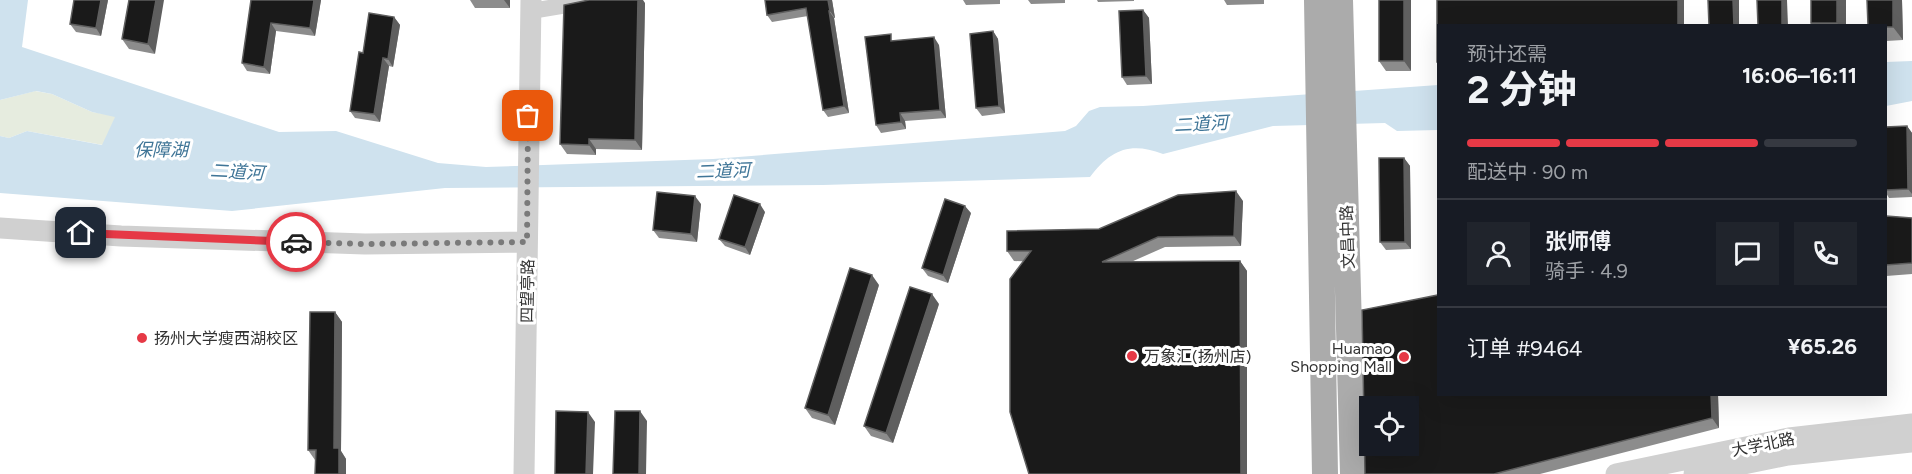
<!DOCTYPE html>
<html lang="zh">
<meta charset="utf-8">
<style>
body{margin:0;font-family:Figtree,"Noto Sans SC",sans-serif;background:#20242c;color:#f1f3f6;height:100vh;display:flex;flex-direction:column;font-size:22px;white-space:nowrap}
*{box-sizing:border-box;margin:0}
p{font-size:20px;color:#9ea1a6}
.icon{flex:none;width:33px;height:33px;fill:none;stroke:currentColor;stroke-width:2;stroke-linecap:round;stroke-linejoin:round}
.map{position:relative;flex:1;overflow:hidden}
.drawer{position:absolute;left:1437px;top:24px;width:450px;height:372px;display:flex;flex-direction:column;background:#171b24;border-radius:0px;box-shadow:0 6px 24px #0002}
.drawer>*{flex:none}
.buttons{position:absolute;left:1359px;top:396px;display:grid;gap:12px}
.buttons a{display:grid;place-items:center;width:60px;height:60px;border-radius:0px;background:#171b24;box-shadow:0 6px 24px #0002;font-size:30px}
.pin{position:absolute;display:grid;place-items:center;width:51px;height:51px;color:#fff;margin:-26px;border-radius:12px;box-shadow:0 3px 9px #0006}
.courier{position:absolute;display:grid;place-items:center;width:60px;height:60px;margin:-30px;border:4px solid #e63946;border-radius:50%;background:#fff;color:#222;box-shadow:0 2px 8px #0007}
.headline em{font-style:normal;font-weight:700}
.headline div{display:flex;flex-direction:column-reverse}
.headline{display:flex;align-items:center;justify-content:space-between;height:102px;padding:0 30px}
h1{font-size:39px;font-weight:700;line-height:45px}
.bar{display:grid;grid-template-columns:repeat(4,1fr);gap:9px 6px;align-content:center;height:72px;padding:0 30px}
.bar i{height:8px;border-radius:4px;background:#363941}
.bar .on{background:#e63946}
.bar p{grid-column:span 4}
.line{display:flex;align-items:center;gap:15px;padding:0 30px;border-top:2px solid #363941}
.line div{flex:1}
.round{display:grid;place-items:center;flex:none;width:63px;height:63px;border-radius:0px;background:#20242c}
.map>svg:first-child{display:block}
.green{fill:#e6ecdf}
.water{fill:#cfe2ee}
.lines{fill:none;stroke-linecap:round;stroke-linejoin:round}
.minor{stroke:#d0d0d0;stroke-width:16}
.tertiary{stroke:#d0d0d0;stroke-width:21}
.primary{stroke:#ababab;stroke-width:26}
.wall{fill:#8c8c8c}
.shaded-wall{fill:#5f5f5f}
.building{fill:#1a1a1a;stroke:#5f5f5f;stroke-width:1.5;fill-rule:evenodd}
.done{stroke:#7a7a7a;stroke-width:6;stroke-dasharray:0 10.8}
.route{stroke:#e63946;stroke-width:8}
.poi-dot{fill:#e63946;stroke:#fff;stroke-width:2}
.labels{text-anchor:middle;stroke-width:6;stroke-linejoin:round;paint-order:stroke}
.street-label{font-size:16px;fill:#333;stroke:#fff}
.poi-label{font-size:16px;fill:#333;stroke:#fff;text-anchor:start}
.water-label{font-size:18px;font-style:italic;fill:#3f7597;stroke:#fff}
</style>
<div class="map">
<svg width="1912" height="474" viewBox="0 0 1912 474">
<rect width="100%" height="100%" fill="#fff"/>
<path class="green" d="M35,91L52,94L92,112L116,116L103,145L27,131L9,138L0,136V100Z"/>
<path class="water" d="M0,0H28L22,47L279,132L336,131L438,163L486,167L713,159L1065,131L1076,126L1089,111L1100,107L1143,106L1438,85V130L1397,131L1385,123L1273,126L1163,154C1130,141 1110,150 1090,177L823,185L445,188L232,211L0,193V136L9,138L27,131L102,145L115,117L92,112L52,94L36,91L0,100Z
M1912,61V101L1886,106V62Z"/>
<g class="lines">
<path class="minor" d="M531,11L597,0"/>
<path class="tertiary" d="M0,228L121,236L365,244L527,242
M524,474L531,0
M1616,474L1789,438L1912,424
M1694,474L1788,455L1912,442"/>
<path class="primary" d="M1317,0L1325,474
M1340,0L1353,474"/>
</g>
<path class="wall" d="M108,0L101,36L76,32L70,24Z
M129,0L155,54L129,49L122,39Z
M251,0H321L315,36L276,31L270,74L247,71L242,63Z
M470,0H510V8H475Z
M832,0L835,18H834L849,113L828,117L823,110L808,16L772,22L767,15Z
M963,0H1000V4L966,5Z
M1028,0H1065V3L1031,4Z
M1097,0H1134V1L1098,2Z
M1224,0H1264V4L1227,5Z
M1379,0L1411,71H1386L1379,61Z
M1811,0L1846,26H1812L1811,23Z
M1902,0L1903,40L1886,41V26Z
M645,3L642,150L596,149V155L567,154L560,144Z
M1143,10L1149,18L1152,84L1127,85L1122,77Z
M394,17L400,25L393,67L389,66L380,122L355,118L350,111L363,53Z
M993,31L998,39L1005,113L982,116L976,108Z
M895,41L939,45L946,118L905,121L906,129L881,133L876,125Z
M1907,126L1912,133V197L1889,198L1886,193V127Z
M1404,158L1410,166L1411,249L1386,250L1380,242Z
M1243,201L1241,246L1165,247L1131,262L1240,261L1247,271L1014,261L1007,251Z
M701,204L697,242L659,238L653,230Z
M765,212L750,255L725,246L719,239Z
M971,213L948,283L928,276L922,268Z
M1886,216L1912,218V274L1886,276Z
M879,285L835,425L812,418L805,408Z
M939,304L893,443L871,436L864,426Z
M335,312L342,322L341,451L346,459V474H315V460L308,450Z
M1438,394H1718L1719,428L1540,474H1365Z"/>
<path class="shaded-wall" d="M101,0H108L101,36L96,28Z
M156,0H164L155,54L148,44Z
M314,0H321L315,36L310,28Z
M504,0H510V8Z
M638,0H643L645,3L642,150L635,140Z
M828,0H832L835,18L830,11Z
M1404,0H1411V71L1404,61Z
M1678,0H1684V26H1678Z
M1733,0H1739V26H1734Z
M1782,0H1787L1788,26H1782Z
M1837,0H1846V26H1839L1837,23Z
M1893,0H1902L1903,40L1893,27Z
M1143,10L1149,18L1152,84L1146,76Z
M829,11L834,18L849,113L844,106Z
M394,17L400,25L393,67L388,59Z
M271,23L276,31L270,74L264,67Z
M993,31L998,39L1005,113L999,106Z
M934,37L939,45L946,118L940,110Z
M383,58L389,66L380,122L374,114Z
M900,113L905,121L906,129L901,122Z
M1907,126L1912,133V194L1908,189Z
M589,139L596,149V155L589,145Z
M1404,158L1410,166L1411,249L1405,242Z
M1236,191L1243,201L1241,246L1234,236Z
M695,196L701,204L697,242L691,234Z
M760,204L765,212L750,255L745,247Z
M965,206L971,213L948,283L943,275Z
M1240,261L1247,271V474H1241Z
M872,275L879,285L835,425L828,415Z
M932,294L939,304L893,443L886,433Z
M335,312L342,322L341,451L346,459V474H339L334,448Z
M1711,394H1718L1719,428L1712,418Z
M640,411L647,421L646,474H639Z
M588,412L595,422L593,474H586Z"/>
<path class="building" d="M74,0H101L96,28L70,24Z
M129,0H156L148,44L122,39Z
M251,0H314L310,28L271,23L264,67L242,63Z
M589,0H638L635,140L589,139V145L560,144L564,5Z
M765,0H828L830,11H829L844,106L823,110L806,8L767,15Z
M1379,0H1404V61H1379Z
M1437,0H1678V26H1438V62H1437Z
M1708,0H1733L1734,26H1709Z
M1757,0H1782V26H1758Z
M1811,0H1837V23H1811Z
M1867,0H1893V27H1886V26H1868Z
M1143,10L1146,76L1122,77L1119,11Z
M369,13L394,17L388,59L383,58L374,114L350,111L359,52L363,53Z
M993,31L999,106L976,108L970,34Z
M891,34V41L934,37L940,110L900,113L901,122L876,125L865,37Z
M1907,126L1908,189L1886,190V127Z
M1379,158H1404L1405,242H1380Z
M1236,191L1234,236L1158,237L1102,262L1240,261L1241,474H1029L1010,412V279L1031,251H1007V231L1099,229L1178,195Z
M657,192L695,196L691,234L653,230Z
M734,195L760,204L745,247L719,239Z
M945,199L965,206L943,275L922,268Z
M1886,216L1912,218V263L1886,265Z
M850,268L872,275L828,415L805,408Z
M910,287L932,294L886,433L864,426Z
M1438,295V394H1711L1712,418L1494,474H1365L1362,310ZM1370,406H1408V446H1370Z
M310,312H335L334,448H339V474H315L316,450H308Z
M556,411L588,412L586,474H555Z
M615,411H640L639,474H613Z"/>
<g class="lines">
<path class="done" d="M296,242L365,244L527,242L528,116"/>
<path class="route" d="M81,233L296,242"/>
</g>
<g class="poi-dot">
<circle cx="142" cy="338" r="6"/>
<circle cx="1132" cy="356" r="6"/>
<circle cx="1404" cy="357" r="6"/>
</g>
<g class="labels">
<g class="street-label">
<text transform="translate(1347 237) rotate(-92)" y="6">文昌中路</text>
<text transform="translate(527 291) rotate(-89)" y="6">四望亭路</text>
<text transform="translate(1763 444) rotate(-11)" y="6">大学北路</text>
</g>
<g class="poi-label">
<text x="154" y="344">扬州大学瘦西湖校区</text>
<text x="1392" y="354" text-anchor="end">Huamao<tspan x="1392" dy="18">Shopping Mall</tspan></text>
<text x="1144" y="362">万象汇(扬州店)</text>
</g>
<g class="water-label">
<text transform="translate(1201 124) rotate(-3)" y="6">二道河</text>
<text x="161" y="156">保障湖</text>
<text transform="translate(723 171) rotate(-2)" y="6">二道河</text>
<text transform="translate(237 172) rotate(3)" y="6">二道河</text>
</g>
</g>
</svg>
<div class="buttons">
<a><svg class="icon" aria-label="locate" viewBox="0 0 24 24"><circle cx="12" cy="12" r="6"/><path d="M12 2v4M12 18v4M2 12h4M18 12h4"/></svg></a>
</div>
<div class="pin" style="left:528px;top:116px;background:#ea580c"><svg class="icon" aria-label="bag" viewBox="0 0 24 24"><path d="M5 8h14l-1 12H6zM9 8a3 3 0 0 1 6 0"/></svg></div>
<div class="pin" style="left:81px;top:233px;background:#1f2937"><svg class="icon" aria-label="home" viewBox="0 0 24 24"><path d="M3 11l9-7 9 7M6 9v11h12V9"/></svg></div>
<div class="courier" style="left:296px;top:242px"><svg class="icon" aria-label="car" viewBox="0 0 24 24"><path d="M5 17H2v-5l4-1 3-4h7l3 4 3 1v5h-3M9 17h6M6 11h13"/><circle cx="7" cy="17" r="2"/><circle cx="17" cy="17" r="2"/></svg></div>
<section class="drawer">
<div class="headline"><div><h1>2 分钟</h1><p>预计还需</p></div><em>16:06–16:11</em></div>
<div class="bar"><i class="on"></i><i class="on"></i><i class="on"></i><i></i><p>配送中 · 90 m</p></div>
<div class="line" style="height:108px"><a class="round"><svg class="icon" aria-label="person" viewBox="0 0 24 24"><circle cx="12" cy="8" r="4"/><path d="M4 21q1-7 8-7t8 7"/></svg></a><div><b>张师傅</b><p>骑手 · 4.9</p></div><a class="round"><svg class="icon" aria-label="chat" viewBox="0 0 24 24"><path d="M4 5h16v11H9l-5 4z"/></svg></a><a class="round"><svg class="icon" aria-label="phone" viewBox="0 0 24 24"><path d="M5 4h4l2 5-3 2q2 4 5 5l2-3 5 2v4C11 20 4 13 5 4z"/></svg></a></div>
<div class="line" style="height:78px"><div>订单 #9464</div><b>¥65.26</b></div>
</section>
</div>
